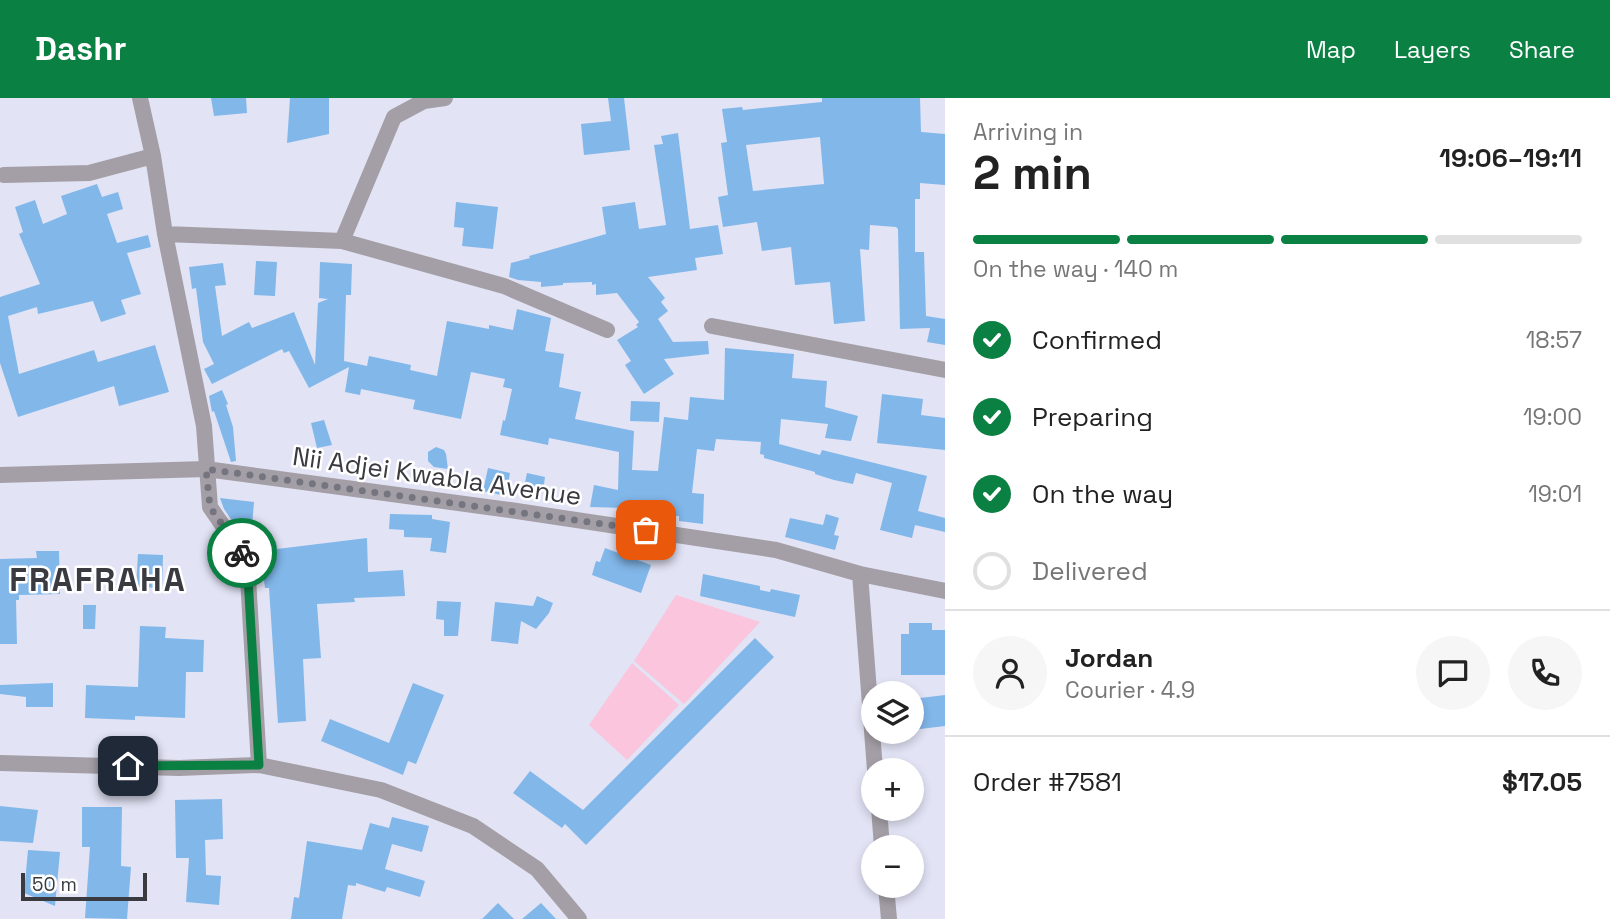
<!DOCTYPE html>
<meta charset="utf-8">
<style>
body{margin:0;font-family:"Space Grotesk",sans-serif;background:#f6f6f6;color:#222;height:100vh;display:flex;flex-direction:column;font-size:26px;white-space:nowrap}
*{box-sizing:border-box;margin:0}
p{font-size:23px;color:#767676}
.icon{flex:none;width:38px;height:38px;fill:none;stroke:currentColor;stroke-width:2;stroke-linecap:round;stroke-linejoin:round}
.map{position:relative;flex:1;overflow:hidden}
.panel{display:flex;flex-direction:column;background:#fff;width:665px}
.panel>*{flex:none}
.controls{position:absolute;left:861px;top:583px;display:grid;gap:14px}
.controls a{display:grid;place-items:center;width:63px;height:63px;border-radius:50%;background:#fff;box-shadow:0 4px 10px #0003;font-size:35px}
.scale{position:absolute;left:21px;bottom:18px;width:126px;box-sizing:border-box;padding-left:7px;border:4px solid #3a3a41;border-top:0;font-size:19px;line-height:24px;white-space:nowrap;color:#3a3a41;-webkit-text-stroke:5px #fff;paint-order:stroke}
.pin{position:absolute;display:grid;place-items:center;width:60px;height:60px;color:#fff;margin:-30px;border-radius:14px;box-shadow:0 4px 10px #0006}
.courier{position:absolute;display:grid;place-items:center;width:70px;height:70px;margin:-35px;border:5px solid #0b8043;border-radius:50%;background:#fff;color:#222;box-shadow:0 2px 9px #0007}
.head em{font-style:normal;font-weight:700}
.head div{display:flex;flex-direction:column-reverse}
.head{display:flex;align-items:center;justify-content:space-between;height:119px;padding:0 28px}
h1{font-size:46px;font-weight:700;line-height:52px}
.bar{display:grid;grid-template-columns:repeat(4,1fr);gap:10px 7px;align-content:center;height:84px;padding:0 28px}
.bar i{height:9px;border-radius:5px;background:#e0e0e0}
.bar .current{background:#0b8043}
.bar p{grid-column:span 4}
.line{display:flex;align-items:center;gap:18px;padding:0 28px;border-top:2px solid #e0e0e0}
.line div{flex:1}
.round{display:grid;place-items:center;flex:none;width:74px;height:74px;border-radius:37px;background:#f6f6f6}
ol{padding:0 28px;list-style:none}
li{display:flex;align-items:center;gap:21px;height:77px}
li p{margin-inline-start:auto}
li .icon{padding:7px;border-radius:50%;background:#0b8043;color:#fff;stroke-width:4}
li:last-child{color:#767676}
li i{width:38px;height:38px;border:4px solid #e0e0e0;border-radius:50%}
header{display:flex;align-items:center;gap:42px;box-sizing:border-box;height:98px;padding:0 35px;background:#0b8043;color:#fff}
header strong{font-size:33px}
nav{display:flex;gap:38px;margin-inline-start:auto;font-size:24px}
main{display:flex;flex:1;min-height:0}
.map>svg:first-child{display:block}
.grass{fill:#fac5dd}
.building{fill:#82b7ea;fill-rule:evenodd}
.lines{fill:none;stroke-linecap:round;stroke-linejoin:round}
.minor{stroke:#a49fa6;stroke-width:16}
.done{stroke:#757580;stroke-width:7;stroke-dasharray:0 12.6}
.route{stroke:#0b8043;stroke-width:9}
.labels{text-anchor:middle;stroke-width:5;stroke-linejoin:round;paint-order:stroke}
.street-label{font-size:26px;fill:#3a3a41;stroke:#fff}
.district-label{font-size:33px;font-weight:bold;letter-spacing:2px;fill:#3a3a41;stroke:#fff}
</style>
<header>
<strong>Dashr</strong>
<nav><a>Map</a><a>Layers</a><a>Share</a></nav>
</header>
<main>
<div class="map">
<svg width="945" height="821" viewBox="0 0 945 821">
<rect width="100%" height="100%" fill="#e2e3f5"/>
<path class="grass" d="M676,497L760,524L684,606L634,563Z
M632,565L679,607L627,662L589,627Z"/>
<path class="building" d="M211,0H246L247,15L214,18Z
M290,0H329V36L287,45Z
M608,0H624L630,52L584,57L581,26L611,23Z
M822,0H920L921,34L945,36V87L920,85V101H915V154H924L926,218L945,221V247L927,244L930,230L900,231L898,131L896,129L870,127L869,152L860,151L865,223L834,226L830,184L795,187L791,149L762,153L757,124L723,129L718,99L728,97L721,45L727,44L722,11L742,9L743,12L822,4ZM820,39L824,86L753,93L746,47Z
M678,35L690,131L718,127L723,156L695,160L697,172L648,179L665,200L661,204L668,213L658,221L673,244L708,243L709,256L664,261L674,276L644,296L625,267L631,263L617,242L638,229L636,227L639,224L617,195L596,197V186L592,187V184L563,185V187L541,189V184L518,182L509,179L511,165L530,160L529,158L606,136L602,109L635,104L639,131L666,127L654,47L663,46L661,38Z
M97,86L102,99L118,94L123,111L107,116L117,145L148,137L151,149L127,155L141,196L121,202L126,216L101,224L93,203L38,216L37,209L8,218L19,276L94,252L98,264L155,247L169,294L119,308L114,288L18,319L0,265V199L40,186L19,136L23,134L15,109L35,102L43,126L67,116L61,98Z
M456,104L498,109L493,151L462,148L464,130L454,129Z
M256,163L277,164L275,198L254,197Z
M320,164L352,166L351,197H346L344,263L367,268L369,258L411,267L410,272L437,278L447,223L489,231V227L513,232L517,211L551,220L545,253L564,256L559,289L581,294L575,321L634,333L632,372L658,373L664,319L688,322L690,299L724,302L725,250L794,256L792,280L827,283L825,309L858,318L851,343L825,340L828,326L781,321L779,346L820,357L822,352L927,378L918,413L945,420V434L915,427L912,440L880,432L892,385L856,375L853,386L834,382L815,376V374L764,360V357L760,356L761,344L716,341L714,353L697,351L692,395L704,396L703,426L679,423V418L660,417L661,411L590,409L594,387L618,392L619,354L549,340L548,347L500,337L503,322L505,323L512,291L503,289L505,281L471,274L461,321L413,311L415,302L361,291L360,297L345,294L349,269L309,290L289,253L284,255L282,251L212,286L204,271L214,266L203,244L196,190L192,191L189,169L223,165L226,187L215,188L222,238L249,224L252,230L294,214L315,267L318,205L328,201L319,200Z
M222,292L228,306L226,307L233,329L236,363L231,364L214,313L212,314L209,298Z
M882,296L923,301L921,317L945,320V352L877,345Z
M631,303L660,304L659,324L630,323Z
M324,322L332,347L317,350L311,325Z
M436,349L444,352L446,356L448,371L434,369L428,363V354Z
M488,370L510,375L506,398L483,393Z
M527,375L545,379L543,393L524,389Z
M220,400L254,404L252,428L239,433L224,411Z
M390,416L432,417V421L450,424L446,455L430,453L432,440L404,439V432L389,431Z
M826,416L839,420L834,437L839,438L835,452L785,439L790,420L823,427Z
M367,440L368,474L403,472L405,498L354,500L355,504L317,506L321,560L303,561L306,623L278,625L269,490H265L259,445L276,443L277,451Z
M605,450L651,467L641,495L592,477L596,463L600,464Z
M36,453H59L60,496L19,497V502H16L17,546H0V461L37,460Z
M138,456L163,457L162,490L136,489Z
M703,476L760,488V492L770,494L771,491L800,497L795,519L700,498Z
M537,498L553,505L549,515L536,531L521,523L518,546L491,543L495,504L533,508Z
M437,503L461,504L458,538H444V522L436,521Z
M83,507H96L95,531H83Z
M909,525H932V532H945V577H901V536H909Z
M140,528L166,529L165,540L204,542L203,574H186L185,620L135,618V622L85,620L86,587L138,589Z
M755,540L774,559L586,747L565,726L562,730L513,695L530,673L583,712Z
M53,585V609H26V599L0,596V587Z
M413,585L444,597L416,666L408,663L403,677L321,643L330,621L389,645Z
M945,597V628L912,632V601Z
M222,701L223,741L205,742L206,777L221,778L219,807L186,804L189,760H176L175,702Z
M0,708L38,712L33,745L0,743Z
M82,709H122L121,768L131,769L127,821L85,820L90,749H82Z
M392,719L429,728L422,754L392,746L385,771L425,783L420,799L387,789L385,794L356,785V788L348,787L342,821H291L294,799L299,800L307,743L362,752L370,725L389,730Z
M28,752L60,754L55,808L24,795Z
M498,805L514,821H482Z
M541,805L556,821H522Z"/>
<g class="lines">
<path class="minor" d="M140,0L153,58L165,136L204,328L210,409L247,463L259,667
M4,77L89,75L153,58
M165,136L342,143L394,19L424,3L445,0
M342,143L504,188L607,232
M712,228L945,272
M0,377L206,371L510,412L776,452L860,476L945,493
M860,476L875,672
M0,665L179,670L259,667L381,692L473,728L537,771L579,821
M879,710L882,749
M886,788L889,821"/>
</g>
<g class="lines">
<path class="done" d="M242,455L210,409L206,371L646,432"/>
<path class="route" d="M128,668L259,667L247,463L242,455"/>
</g>
<g class="labels">
<g class="street-label">
<text transform="translate(437 378) rotate(8)" y="9">Nii Adjei Kwabla Avenue</text>
</g>
<g class="district-label">
<text x="98" y="493">FRAFRAHA</text>
</g>
</g>
</svg>
<div class="controls">
<a><svg class="icon" aria-label="layers" viewBox="0 0 24 24"><path d="M12 4l9 5-9 5-9-5zM3 14l9 5 9-5"/></svg></a>
<a>+</a>
<a>−</a>
</div>
<div class="scale">50 m</div>
<div class="pin" style="left:646px;top:432px;background:#ea580c"><svg class="icon" aria-label="bag" viewBox="0 0 24 24"><path d="M5 8h14l-1 12H6zM9 8a3 3 0 0 1 6 0"/></svg></div>
<div class="pin" style="left:128px;top:668px;background:#1f2937"><svg class="icon" aria-label="home" viewBox="0 0 24 24"><path d="M3 11l9-7 9 7M6 9v11h12V9"/></svg></div>
<div class="courier" style="left:242px;top:455px"><svg class="icon" aria-label="bike" viewBox="0 0 24 24"><circle cx="6" cy="16" r="4"/><circle cx="18" cy="16" r="4"/><path d="M6 16l4-8h5l3 8M10 8l3 8H6M13 5h3"/></svg></div>
</div>
<section class="panel">
<div class="head"><div><h1>2 min</h1><p>Arriving in</p></div><em>19:06–19:11</em></div>
<div class="bar"><i class="current"></i><i class="current"></i><i class="current"></i><i></i><p>On the way · 140 m</p></div>
<ol>
<li><svg class="icon" aria-label="check" viewBox="0 0 24 24"><path d="M5 12l5 5 9-10"/></svg>Confirmed<p>18:57</p></li>
<li><svg class="icon" aria-label="check" viewBox="0 0 24 24"><path d="M5 12l5 5 9-10"/></svg>Preparing<p>19:00</p></li>
<li><svg class="icon" aria-label="check" viewBox="0 0 24 24"><path d="M5 12l5 5 9-10"/></svg>On the way<p>19:01</p></li>
<li><i></i>Delivered</li>
</ol>
<div class="line" style="height:126px"><a class="round"><svg class="icon" aria-label="person" viewBox="0 0 24 24"><circle cx="12" cy="8" r="4"/><path d="M4 21q1-7 8-7t8 7"/></svg></a><div><b>Jordan</b><p>Courier · 4.9</p></div><a class="round"><svg class="icon" aria-label="chat" viewBox="0 0 24 24"><path d="M4 5h16v11H9l-5 4z"/></svg></a><a class="round"><svg class="icon" aria-label="phone" viewBox="0 0 24 24"><path d="M5 4h4l2 5-3 2q2 4 5 5l2-3 5 2v4C11 20 4 13 5 4z"/></svg></a></div>
<div class="line" style="height:91px"><div>Order #7581</div><b>$17.05</b></div>
</section>
</main>
